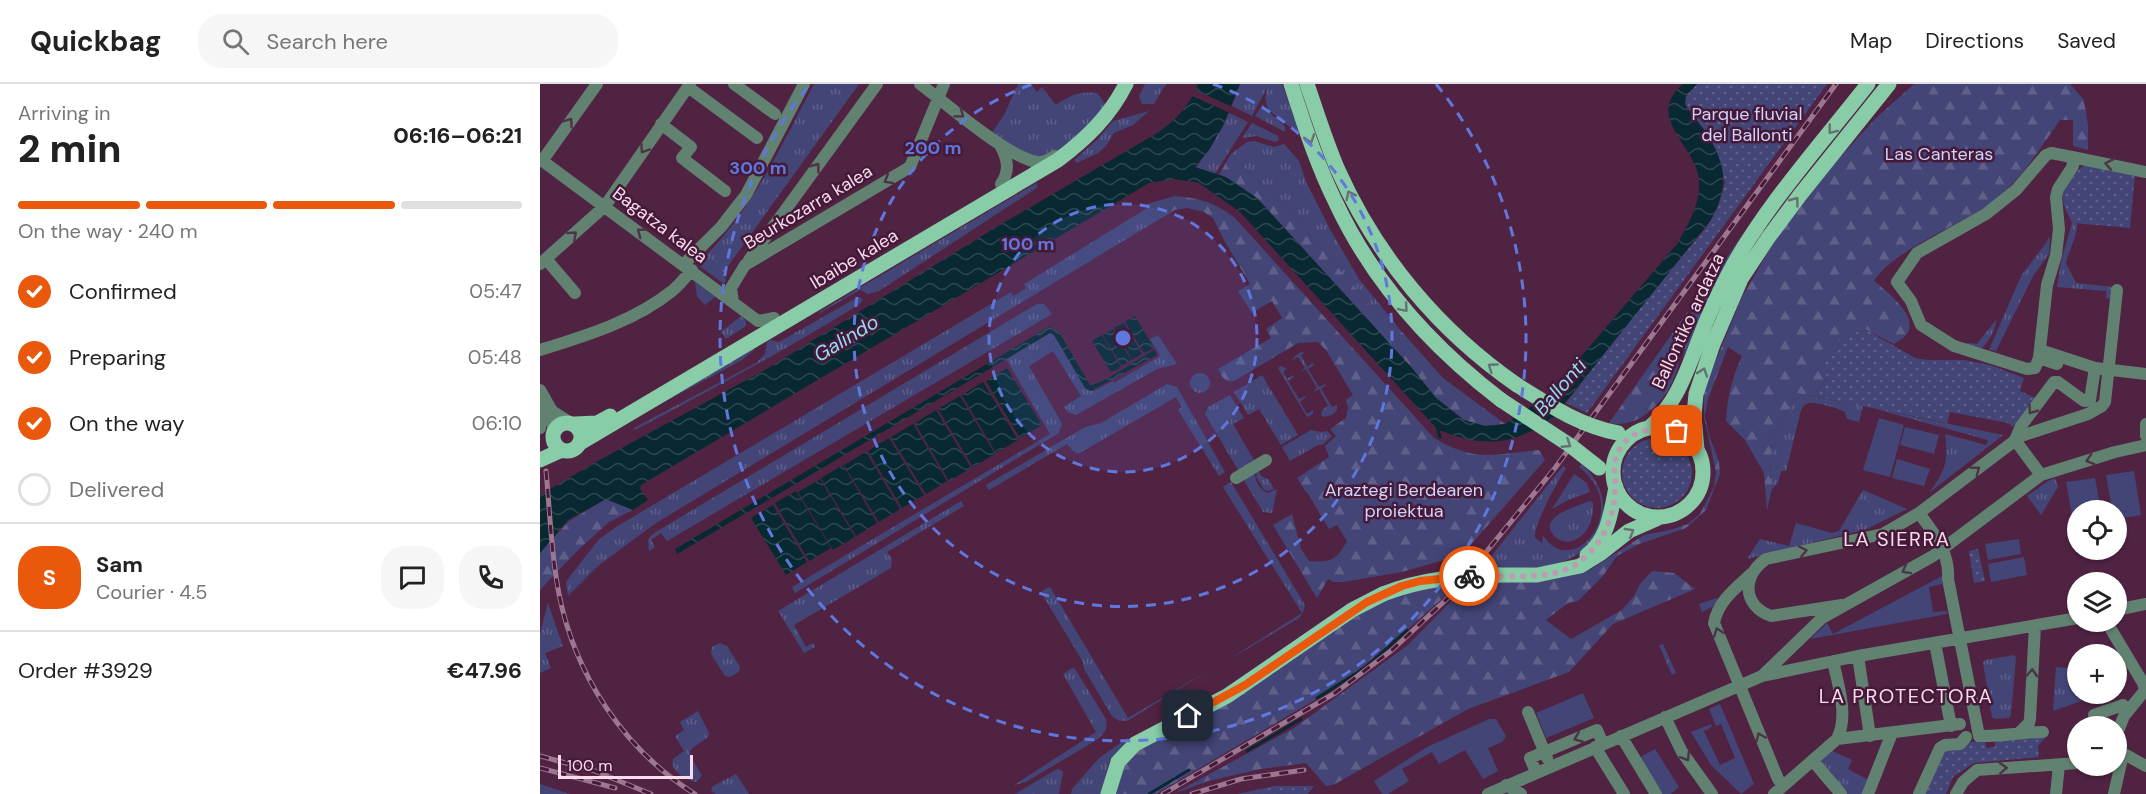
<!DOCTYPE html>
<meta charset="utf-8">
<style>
body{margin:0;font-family:"DM Sans",sans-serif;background:#f6f6f6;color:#222;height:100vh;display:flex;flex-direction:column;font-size:22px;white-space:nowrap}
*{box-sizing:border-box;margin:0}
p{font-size:20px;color:#767676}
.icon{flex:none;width:33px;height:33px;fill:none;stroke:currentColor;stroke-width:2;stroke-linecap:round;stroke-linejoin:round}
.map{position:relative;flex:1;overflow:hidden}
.details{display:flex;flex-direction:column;background:#fff;width:540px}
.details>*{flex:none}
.fabs{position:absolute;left:1527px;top:416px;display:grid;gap:12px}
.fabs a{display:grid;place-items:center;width:60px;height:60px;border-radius:50%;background:#fff;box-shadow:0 2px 4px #0004;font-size:30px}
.scale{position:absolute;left:18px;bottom:15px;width:135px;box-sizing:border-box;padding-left:6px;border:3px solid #f9dbed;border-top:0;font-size:16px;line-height:21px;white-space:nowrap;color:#f9dbed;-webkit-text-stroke:4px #451938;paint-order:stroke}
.pin{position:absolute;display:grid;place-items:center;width:51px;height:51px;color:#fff;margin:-26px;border-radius:12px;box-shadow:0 3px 9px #0006}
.courier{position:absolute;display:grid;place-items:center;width:60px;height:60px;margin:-30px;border:4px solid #ea580c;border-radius:50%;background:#fff;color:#222;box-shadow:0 2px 8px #0007}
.head em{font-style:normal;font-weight:800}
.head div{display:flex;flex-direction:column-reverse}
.head{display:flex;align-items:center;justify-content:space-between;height:102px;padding:0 18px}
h1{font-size:39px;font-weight:800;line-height:45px}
.bar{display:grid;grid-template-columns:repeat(4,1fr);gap:9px 6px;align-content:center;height:72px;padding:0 18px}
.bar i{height:8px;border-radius:4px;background:#e0e0e0}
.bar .active{background:#ea580c}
.bar p{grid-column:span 4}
.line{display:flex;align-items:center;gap:15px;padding:0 18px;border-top:2px solid #e0e0e0}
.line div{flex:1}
.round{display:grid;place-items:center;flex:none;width:63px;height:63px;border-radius:24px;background:#f6f6f6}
ol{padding:0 18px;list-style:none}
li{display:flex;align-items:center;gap:18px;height:66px}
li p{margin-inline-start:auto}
li .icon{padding:6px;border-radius:50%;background:#ea580c;color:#fff;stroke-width:4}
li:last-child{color:#767676}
li i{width:33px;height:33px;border:3px solid #e0e0e0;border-radius:50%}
header{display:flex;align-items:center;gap:36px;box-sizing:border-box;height:84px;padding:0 30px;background:#fff;border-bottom:2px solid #e0e0e0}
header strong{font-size:28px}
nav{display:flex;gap:33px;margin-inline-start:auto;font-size:21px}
.search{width:420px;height:54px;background:#f6f6f6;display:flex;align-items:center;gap:15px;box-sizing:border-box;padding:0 21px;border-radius:24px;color:#767676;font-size:22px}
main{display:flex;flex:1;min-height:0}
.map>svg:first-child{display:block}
.grass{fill:url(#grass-tufts)}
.forest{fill:url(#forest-firs)}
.park{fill:url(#park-dots)}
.garden{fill:#434576}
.water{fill:url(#water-waves)}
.pier{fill:#512343}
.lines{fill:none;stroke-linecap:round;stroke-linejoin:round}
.stream{stroke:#082932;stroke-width:3}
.minor{stroke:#618270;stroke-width:12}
.major{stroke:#88cca8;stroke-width:15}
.rail-casing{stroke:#9d7790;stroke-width:5}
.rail{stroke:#451938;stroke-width:3;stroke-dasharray:9;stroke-linecap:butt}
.major-bridge{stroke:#88cca8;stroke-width:15}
.oneway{stroke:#4c3346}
.oneway2{stroke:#667270}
.done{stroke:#be9bb2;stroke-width:6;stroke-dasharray:0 10.8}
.route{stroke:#ea580c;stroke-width:8}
.ring{fill:none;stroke:#5f78de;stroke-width:3;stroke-dasharray:10 8}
.labels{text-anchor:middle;stroke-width:5;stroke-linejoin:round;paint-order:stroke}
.park-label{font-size:18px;fill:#d0d3fa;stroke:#451938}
.street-label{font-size:18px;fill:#f9dbed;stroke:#451938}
.water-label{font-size:20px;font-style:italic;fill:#93dbf3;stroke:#451938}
.neighbourhood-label{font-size:20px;letter-spacing:1.5px;fill:#f9dbed;stroke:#451938}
.centre{fill:#5f78de;stroke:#451938;stroke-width:3}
.ring-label{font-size:18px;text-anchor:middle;font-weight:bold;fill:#5f78de;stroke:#451938;stroke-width:5;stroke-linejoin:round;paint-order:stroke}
</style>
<header>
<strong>Quickbag</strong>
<div class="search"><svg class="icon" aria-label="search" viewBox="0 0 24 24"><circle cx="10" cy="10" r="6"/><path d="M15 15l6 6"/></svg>Search here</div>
<nav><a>Map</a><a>Directions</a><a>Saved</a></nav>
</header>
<main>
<section class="details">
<div class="head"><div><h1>2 min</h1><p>Arriving in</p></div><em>06:16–06:21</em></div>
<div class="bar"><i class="active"></i><i class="active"></i><i class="active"></i><i></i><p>On the way · 240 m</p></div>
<ol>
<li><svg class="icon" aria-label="check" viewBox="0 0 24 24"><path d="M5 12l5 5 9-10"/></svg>Confirmed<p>05:47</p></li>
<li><svg class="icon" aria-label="check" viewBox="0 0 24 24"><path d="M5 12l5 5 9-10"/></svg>Preparing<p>05:48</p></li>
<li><svg class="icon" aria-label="check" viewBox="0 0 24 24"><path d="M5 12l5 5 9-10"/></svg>On the way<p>06:10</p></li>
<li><i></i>Delivered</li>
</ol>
<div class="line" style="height:108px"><b class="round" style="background:#ea580c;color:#fff">S</b><div><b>Sam</b><p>Courier · 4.5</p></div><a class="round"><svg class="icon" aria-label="chat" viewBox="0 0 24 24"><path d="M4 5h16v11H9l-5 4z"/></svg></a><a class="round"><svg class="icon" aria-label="phone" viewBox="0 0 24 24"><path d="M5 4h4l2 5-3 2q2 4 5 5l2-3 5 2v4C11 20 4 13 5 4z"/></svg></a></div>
<div class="line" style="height:78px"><div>Order #3929</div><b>€47.96</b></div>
</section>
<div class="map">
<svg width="1606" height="710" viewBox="0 0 1606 710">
<defs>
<pattern id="grass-tufts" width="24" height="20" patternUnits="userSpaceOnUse" patternTransform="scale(1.5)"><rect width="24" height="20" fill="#434576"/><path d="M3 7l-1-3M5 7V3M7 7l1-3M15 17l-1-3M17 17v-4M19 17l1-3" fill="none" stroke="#5f5f8a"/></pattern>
<pattern id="forest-firs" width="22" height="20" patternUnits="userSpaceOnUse" patternTransform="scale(1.5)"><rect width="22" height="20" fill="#434576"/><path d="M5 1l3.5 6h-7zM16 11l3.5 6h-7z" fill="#5f5f8a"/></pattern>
<pattern id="park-dots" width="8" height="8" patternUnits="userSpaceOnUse" patternTransform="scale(1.5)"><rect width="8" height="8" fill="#434576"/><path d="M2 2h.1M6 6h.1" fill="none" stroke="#5f5f8a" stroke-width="1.8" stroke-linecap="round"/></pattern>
<pattern id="water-waves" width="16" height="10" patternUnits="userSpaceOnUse" patternTransform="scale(1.5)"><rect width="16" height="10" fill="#082932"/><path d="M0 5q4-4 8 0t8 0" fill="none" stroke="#2d4750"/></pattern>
</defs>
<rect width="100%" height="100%" fill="#512343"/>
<path class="grass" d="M274,0H319L183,189L186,196L184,200L157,180C211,130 240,64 274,0Z
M478,0H491L497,8L502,3L516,21C530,11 540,7 557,9L567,22L551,44L505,80L451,50L464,31Z
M605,0H627L624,3L614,20H602L599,12Z
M700,0H742L759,47C747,43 738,33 728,25L725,14L728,2L712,32L692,22Z
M723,20C727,30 739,34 745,43V47H743L715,32Z
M609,27L593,41L574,49L566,62L558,69L537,79L534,76L557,56L573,37Z
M689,29L708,38L675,90L656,84L683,42Z
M712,39L738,52L739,56L735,58L717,52L702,54Z
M714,57L734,63L744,60L759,77L766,98L791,147L819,195L862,248L836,228L756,135L691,70L707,58Z
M496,99L498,103L339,207L328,210L321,206L318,207L280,229L279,228Z
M609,123L618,136L116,439L59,481L28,512L26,498L31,491L59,455L76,443L471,208L473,212L486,204L484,200Z
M1532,139H1537C1537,154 1529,165 1526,179L1536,199L1573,203V215L1566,214V207L1517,203L1521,178Z
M1206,145L1182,186L1142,282L1148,242L1152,225Z
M1509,153L1510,156L1509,170L1493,192L1456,267L1449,266L1481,192L1506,159Z
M155,198L175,213L165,221L157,212Z
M318,213L323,215L320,220C247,265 171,306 95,346L94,344L216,279L225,270L227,258L231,256L239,258Z
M497,220H504L512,230L127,457L121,449L111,456L115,463L109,467L108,455L114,449Z
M201,232L206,237V242L186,255L181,248Z
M1456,236C1456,246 1448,258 1441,265L1415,258L1437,260Z
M510,249L514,251L547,306L554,307L573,297L574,299L620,272L610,255L618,251L637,280L617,285L536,331L528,328L524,323L541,312L513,267L489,282L519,334L522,340L519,349L255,509L252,503L510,350L466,275Z
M214,263V266L202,276L91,336Z
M761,268L765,269L761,271L767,283L773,279L774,281L768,285L779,303L785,300L786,301L781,305L792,323L797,321V326L792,331L784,333L781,331L782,326L788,322L779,305L772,309L777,304L766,285L760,288L765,284L758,273L752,276L755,272Z
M741,282L747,285L743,288L747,295L753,291L754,293L748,297L759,315L766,312V313L760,318L767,330L773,326V330L767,333L738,284Z
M650 299a10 10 0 1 1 20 0a10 10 0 1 1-20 0Z
M722,291L758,351L741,361L719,325L708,331L694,308Z
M627,300L637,303L685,388L679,392L638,326L642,323L636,313L538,370L533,367L527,360L449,406L446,401L545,343L561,339Z
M1256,309L1323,322L1319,338L1307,335L1305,328C1299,324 1277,318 1269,319C1264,320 1264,322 1261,326L1246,387H1241L1238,399L1232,405L1230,390L1232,359Z
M690,311L704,334L693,340L715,378L698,386L665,330L668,323Z
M1332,324L1463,351L1389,409C1405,387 1409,377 1405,350L1446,361L1448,356Z
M771,346L781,348L787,347L792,352L782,361H778L750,377L742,363Z
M1042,380C1076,412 1069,459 1025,477C1000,487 968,483 942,484L1023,382L1026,384C1018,397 993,441 995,454L1002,459L1003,451C1031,498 1095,426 1039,383Z
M718,385L721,392L728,395L734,405L729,407L724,406L716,392Z
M715,388C714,396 720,407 728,409L737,405L732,429L723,428L703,395Z
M1034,390L1047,399L1050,408L1028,416L1012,425Z
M1515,394L1518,403L1501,431L1487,412L1508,397Z
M691,398L765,521L763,528L759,534L688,576L762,529L683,403Z
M1323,406L1367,425L1327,445L1207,475L1220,455L1249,462L1256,439L1292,449L1299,447Z
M421,417L424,422L347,468L352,475L351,484L254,541L266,563L273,559L275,563L264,569L238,527Z
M1050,417L1053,419C1054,437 1047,454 1028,458C1021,457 1016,455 1012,449C1000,432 1038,422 1050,417Z
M510,503L588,634L671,585L589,636C582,638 578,637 572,632L544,585L543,578L502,510L503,506Z
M8,519L23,562L5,569L11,584L0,589V550Z
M180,559L187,562L200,583L199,588L190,593L185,592L171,570L172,563Z
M1123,560L1136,589L1132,591L1119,561Z
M1474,571L1476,573L1471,631L1469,634L1455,635L1452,633L1443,579L1445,576Z
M1516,583L1537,585L1538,609H1564L1513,627Z
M532,584L535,585L566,635C568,644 565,649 558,655L486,698L474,701L556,648L523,590Z
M158,627L169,649L168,653L150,666V671L162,692L156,698C145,695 130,688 133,675L144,667L135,652L144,646L140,638Z
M589,653L569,679L562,710H531L532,705L559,674Z
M1290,666L1312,676L1308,685L1330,697L1324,710H1304L1276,677Z
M517,685H519L523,688L519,710H475Z
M196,690L209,710H176L171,707L173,702Z
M0,700L30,710H0Z"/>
<path class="forest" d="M1374,0H1530L1544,16L1548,42V66L1533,62V36H1520C1499,66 1479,99 1449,121C1419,141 1351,168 1334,197C1346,207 1381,233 1366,251C1363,255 1358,257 1354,260L1325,245L1273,312L1256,309L1232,359L1230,390L1232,405L1227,426L1224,389L1205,356L1186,337C1187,314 1192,294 1202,272L1188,263L1168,315L1165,332L1169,351L1179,378L1180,390L1166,426L1146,444L1099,460L1077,472L1062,493L1038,517L1028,519L1006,536L1031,555L1082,526L1094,512L1100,500L1112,487L1134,489L1155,505L1073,540L1029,588L928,625L795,700L786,702L766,679L721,685L668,697L633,710L754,644L868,561L930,498L976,497L1051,485L1104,451L1130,446L1148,440L1160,430L1174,403L1176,388L1164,333V305L1202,213L1253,125L1336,34Z
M691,70L756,135L836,228L862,248L903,294L965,340L945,342L924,336L896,314L871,283L717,114L679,91Z
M635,112C661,114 675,119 695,134L894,354C937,379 953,370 999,366L1005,376L934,457L918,472L862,488L803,498H794L788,495L777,514L733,441L752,430L761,465L769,477C790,479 797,476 807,457L797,441L789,445L767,408H766L757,394L789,373L785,362L796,352L790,345L806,334L808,323L806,316L813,311L786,266L778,258L758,259L694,297C685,299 682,293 678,285L731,254L726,245L742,234L732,217L712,229L698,207L710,200L684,156L673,134L664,128L647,124L635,126L618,136L607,120Z
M1148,227C1143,245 1142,264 1138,282C1130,312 1103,346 1069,339Z
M66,415L93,426L69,438L38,466L0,506V469L29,437Z
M921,498L867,546L800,601L616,710H575L587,673L818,530L858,511Z"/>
<path class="park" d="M1157,0H1287L1047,329L1026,319L1108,213L1165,145L1178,123L1185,99L1179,74L1166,49L1145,20L1146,12Z
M1548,79L1595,90L1590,144L1532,139C1529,131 1523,123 1523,115C1522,101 1537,85 1548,79Z
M1325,245L1375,274L1387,276H1423L1450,281L1484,294L1480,307L1496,314L1473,343L1468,339L1410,328L1407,339L1273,312L1287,295L1283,277L1298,256Z
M1082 389a35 35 0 1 1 70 0a35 35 0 1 1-70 0Z
M1438,465L1445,497L1434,499L1429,467Z
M1505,651V654L1498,662L1499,673L1434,679L1413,693L1406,710H1383L1405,664L1426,659L1445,656L1446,664L1455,663V656Z
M735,702H774L768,710H697Z"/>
<path class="garden" d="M1339,334L1364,341L1350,393L1323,386Z
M1365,343L1399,351L1394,370L1360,361Z
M1357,375L1390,385L1384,402L1352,394Z
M1594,387L1601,431L1577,435L1576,426H1572L1566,391Z
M1555,394L1561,426H1538L1537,442L1534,443L1526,398Z
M1479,455L1481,470L1448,476L1445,460Z
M1484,473L1487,491L1451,498L1448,480Z
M1402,492V500L1389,503L1393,528L1407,527V530L1270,555L1287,539L1293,550Z
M1177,514L1179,515L1172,523L1162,528L1159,520Z
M1043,609L1054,634L1006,654L996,629Z
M1180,620L1214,700L1201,710L1171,681L1151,648L1171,640L1172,643L1164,647L1180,681L1195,674L1181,640L1176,642L1169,625Z
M949,635H956L966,652L962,658L948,664L958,687L943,695L925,666L899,680L892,668L862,685L869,697L848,710H842L834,697L887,663Z
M1115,665L1139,703L1131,710H1122L1099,674Z"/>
<path class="water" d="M658,0H700L683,42L669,66L655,83L686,93L717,114L871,283L896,314L924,336L945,342L965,340L1009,310L1137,160C1149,139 1163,116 1158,90C1150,58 1106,31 1143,0H1157L1146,12L1145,20C1150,30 1159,38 1165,47C1187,80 1189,102 1171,136L1012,335C971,362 942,364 897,345L700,128L659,99L634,95L609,99L101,401L100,405L108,416L93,426L66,415L28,436L0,469V411L56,378L225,286L458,142L619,48C638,34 649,22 658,0Z
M595,232L614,264L604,269L585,238Z
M584,239L602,270L592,276L574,244Z
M509,243L519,248L550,301C560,302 600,274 614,266L617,271L551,307L545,304L514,251L510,249L137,470L135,465Z
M573,245L591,276L582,282L563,251Z
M562,251L581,283L571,288L552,257Z
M467,284L502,341L480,354L446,297Z
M443,298L478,356L456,369L422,311Z
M420,312L455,370L433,383L398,325Z
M396,326L431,384L409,397L375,339Z
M373,340L407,397L386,410L351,353Z
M349,354L384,411L362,424L328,367Z
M326,368L360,425L339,438L304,381Z
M303,381L337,439L316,452L281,394Z
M280,395L315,453L293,466L258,408Z
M256,407L291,464L269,477L235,419Z
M233,421L267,478L246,491L211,434Z"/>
<path class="pier" d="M653,5L695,24L692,30L650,11Z"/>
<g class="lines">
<path class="stream" d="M897,343L900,353
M777,614L826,583L867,546
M707,667L761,635
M609,710L649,686"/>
<path class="minor" d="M194,0L235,30
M380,0C407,20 467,73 497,78C504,79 509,76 515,72
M148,3L217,54
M121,40L151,63L142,74L185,107
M460,61C468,75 470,87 461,100
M1511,69L1532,73L1533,82L1518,105L1516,113L1519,145L1516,171L1507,201L1499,274L1495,284L1487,285L1414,262L1381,241L1371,217L1357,198L1377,169L1446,130L1476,106L1506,71Z
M1532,73L1606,88
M0,75L218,237
M2,77L57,0
M6,175L35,209
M209,176L337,0
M0,180L65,122L150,0
M144,180L181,143L206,111L264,0
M193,218L191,204L205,181L370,83L404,0
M218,237L234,234
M0,266C45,252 95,237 132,207C140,201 145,193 152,186
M1500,266L1555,284L1606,290
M1499,274L1517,280
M0,306L12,327L31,339
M4,325L15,345
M1606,340V352
M0,344L2,323
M1475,356L1481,342L1514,298H1518L1544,317L1550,316L1555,284
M1475,356L1501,391
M696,394L726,376
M1379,429C1394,449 1410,469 1408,495L1439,652C1461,653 1481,648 1503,648
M1211,490C1196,504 1178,517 1174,539L1238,695L1243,702
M1302,521L1231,532C1202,521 1202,492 1226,475L1343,450L1379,429L1481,352L1548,330L1562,322L1565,318L1577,206
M1576,526L1606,520
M1566,537L1603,599L1606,608
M1395,559L1411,642
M1318,572L1330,652
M1224,590L1282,534L1393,472L1501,391L1575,368L1606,361
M988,628L1007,674
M1554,631L1583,621
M1125,633L1142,668L1172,710
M1480,648L1489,639L1490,635L1495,542
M1081,652L1116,710
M1576,652L1584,632L1606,605
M1297,655L1420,640
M1055,663L1084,710
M1577,666L1606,682
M1273,677L1301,710
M996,688L990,674L1057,646L1063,660
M966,701L981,710
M948,710L1222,592L1318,572L1538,534
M1234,710L1297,655C1309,632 1298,601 1293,577
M1328,710L1352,649
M1379,710L1400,664L1405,661L1420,660L1426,653
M1416,710L1423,698L1437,686L1538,679
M1516,710L1519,681
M1574,710L1583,670"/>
<path class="major" d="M751,0C764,40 777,81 796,119C833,198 893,264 961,316
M767,0C777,29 786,58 798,86C837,173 899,247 977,301
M13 353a14 14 0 1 1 28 0a14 14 0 1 1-28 0Z
M35,340L57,339L70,332
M1073 388a45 45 0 1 1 90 0a45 45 0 1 1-90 0Z
M1109,344C1142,315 1151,272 1168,233C1175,217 1182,202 1190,187C1225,122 1282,59 1328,0
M40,359L518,76C546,55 570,32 586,0
M1157,366L1154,331L1156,310L1173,260L1201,195L1228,154L1260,111L1349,0
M0,376L22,366
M1047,471C1068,455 1071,428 1076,403
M959,491H997L1040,482L1061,469L1089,447L1121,433
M568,710L578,678L595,660L687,612L812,526L843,510"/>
<defs>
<path id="rail" d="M6,387C10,428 11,470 19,510C35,591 84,666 155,710
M0,672L55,687L111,710
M0,684L75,704
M623,710L795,609L852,566L910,512L1015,384L1296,0
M652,710L701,695L764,686"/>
</defs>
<use href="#rail" class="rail-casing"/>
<use href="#rail" class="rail"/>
<path class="major-bridge" d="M977,301C1009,321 1040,342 1078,349
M961,316L1031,362L1059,384
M843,510C881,495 918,492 959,491"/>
</g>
<defs><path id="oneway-chevron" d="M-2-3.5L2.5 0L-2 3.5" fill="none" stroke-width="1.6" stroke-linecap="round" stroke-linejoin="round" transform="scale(1.5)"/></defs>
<g class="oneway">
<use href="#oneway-chevron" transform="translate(420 30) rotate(37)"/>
<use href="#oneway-chevron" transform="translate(29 38) rotate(-55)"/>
<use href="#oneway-chevron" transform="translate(104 65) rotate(124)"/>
<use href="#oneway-chevron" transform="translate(1569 80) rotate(-169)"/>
<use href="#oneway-chevron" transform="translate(276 83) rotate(-53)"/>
<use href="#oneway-chevron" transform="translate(348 96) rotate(149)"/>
<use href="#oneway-chevron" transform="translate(101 148) rotate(-143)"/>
<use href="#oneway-chevron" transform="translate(33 151) rotate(-42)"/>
<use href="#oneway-chevron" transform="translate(1492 326) rotate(125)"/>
<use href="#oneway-chevron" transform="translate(1550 376) rotate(162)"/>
<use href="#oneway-chevron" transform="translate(1436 386) rotate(-37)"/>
<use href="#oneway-chevron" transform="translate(1263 467) rotate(-12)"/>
<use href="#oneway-chevron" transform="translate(1366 486) rotate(151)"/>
<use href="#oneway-chevron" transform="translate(1178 548) rotate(-110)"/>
<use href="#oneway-chevron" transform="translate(1492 589) rotate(-87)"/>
<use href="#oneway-chevron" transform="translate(1220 653) rotate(-113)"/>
<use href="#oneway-chevron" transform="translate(1038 654) rotate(158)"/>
<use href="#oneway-chevron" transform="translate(1146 673) rotate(58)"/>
<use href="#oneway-chevron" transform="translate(1463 684) rotate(-3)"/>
</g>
<g class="oneway2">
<use href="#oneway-chevron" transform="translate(1292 46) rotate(128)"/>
<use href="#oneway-chevron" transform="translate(770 55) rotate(71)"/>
<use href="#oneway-chevron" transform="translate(810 111) rotate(-117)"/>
<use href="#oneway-chevron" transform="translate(1255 117) rotate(-53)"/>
<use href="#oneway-chevron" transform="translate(864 224) rotate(50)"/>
<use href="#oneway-chevron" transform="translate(952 283) rotate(-144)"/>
<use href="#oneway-chevron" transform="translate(1163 288) rotate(-71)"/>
<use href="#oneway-chevron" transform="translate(1027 360) rotate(33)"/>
<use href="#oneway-chevron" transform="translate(1090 448) rotate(-31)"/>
</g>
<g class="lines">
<path class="done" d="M929,492C956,491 999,496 1025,486C1057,472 1075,438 1075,404C1076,395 1073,387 1075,377C1082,348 1111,340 1137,347"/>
<path class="route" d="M648,632L705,601L827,518L862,502L880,497L929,492"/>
</g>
<circle cx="583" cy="254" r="134" fill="#5f78de" fill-opacity=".12"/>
<g class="ring">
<circle cx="583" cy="254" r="134"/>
<path d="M673 0A269 269 0 1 1 493 0"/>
<path d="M896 0A403 403 0 1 1 270 0"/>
</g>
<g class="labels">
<g class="park-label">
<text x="1207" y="36">Parque fluvial<tspan x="1207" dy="21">del Ballonti</tspan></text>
<text x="1399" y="76">Las Canteras</text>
<text x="864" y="412">Araztegi Berdearen<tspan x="864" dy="21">proiektua</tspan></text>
</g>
<g class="street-label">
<text transform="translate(268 123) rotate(-31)" y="6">Beurkozarra kalea</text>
<text transform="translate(120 141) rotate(37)" y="6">Bagatza kalea</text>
<text transform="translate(314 175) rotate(-31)" y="6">Ibaibe kalea</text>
<text transform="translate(1148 237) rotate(-65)" y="6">Ballontiko ardatza</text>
</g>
<g class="water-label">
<text transform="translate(306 254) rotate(-31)" y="7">Galindo</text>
<text transform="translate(1020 303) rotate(-49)" y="7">Ballonti</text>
</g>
<g class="neighbourhood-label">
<text x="1357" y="462">LA SIERRA</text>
<text x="1366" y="619">LA PROTECTORA</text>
</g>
</g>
<circle cx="583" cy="254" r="9" class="centre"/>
<g class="ring-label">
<text x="393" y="70">200 m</text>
<text x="218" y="90">300 m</text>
<text x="488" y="166">100 m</text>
</g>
</svg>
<div class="fabs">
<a><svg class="icon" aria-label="locate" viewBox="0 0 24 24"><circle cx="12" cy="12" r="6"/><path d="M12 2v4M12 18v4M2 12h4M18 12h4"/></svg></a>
<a><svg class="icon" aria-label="layers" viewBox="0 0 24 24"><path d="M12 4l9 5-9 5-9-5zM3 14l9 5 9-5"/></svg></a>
<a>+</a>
<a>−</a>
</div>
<div class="scale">100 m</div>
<div class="pin" style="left:1137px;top:347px;background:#ea580c"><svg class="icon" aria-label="bag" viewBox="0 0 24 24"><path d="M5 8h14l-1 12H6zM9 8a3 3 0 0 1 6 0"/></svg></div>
<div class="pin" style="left:648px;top:632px;background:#1f2937"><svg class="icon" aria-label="home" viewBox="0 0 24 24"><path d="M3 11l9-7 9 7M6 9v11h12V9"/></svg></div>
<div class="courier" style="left:929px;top:492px"><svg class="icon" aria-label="bike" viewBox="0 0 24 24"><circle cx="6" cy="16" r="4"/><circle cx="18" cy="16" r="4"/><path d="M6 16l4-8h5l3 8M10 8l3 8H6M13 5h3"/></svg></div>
</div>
</main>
